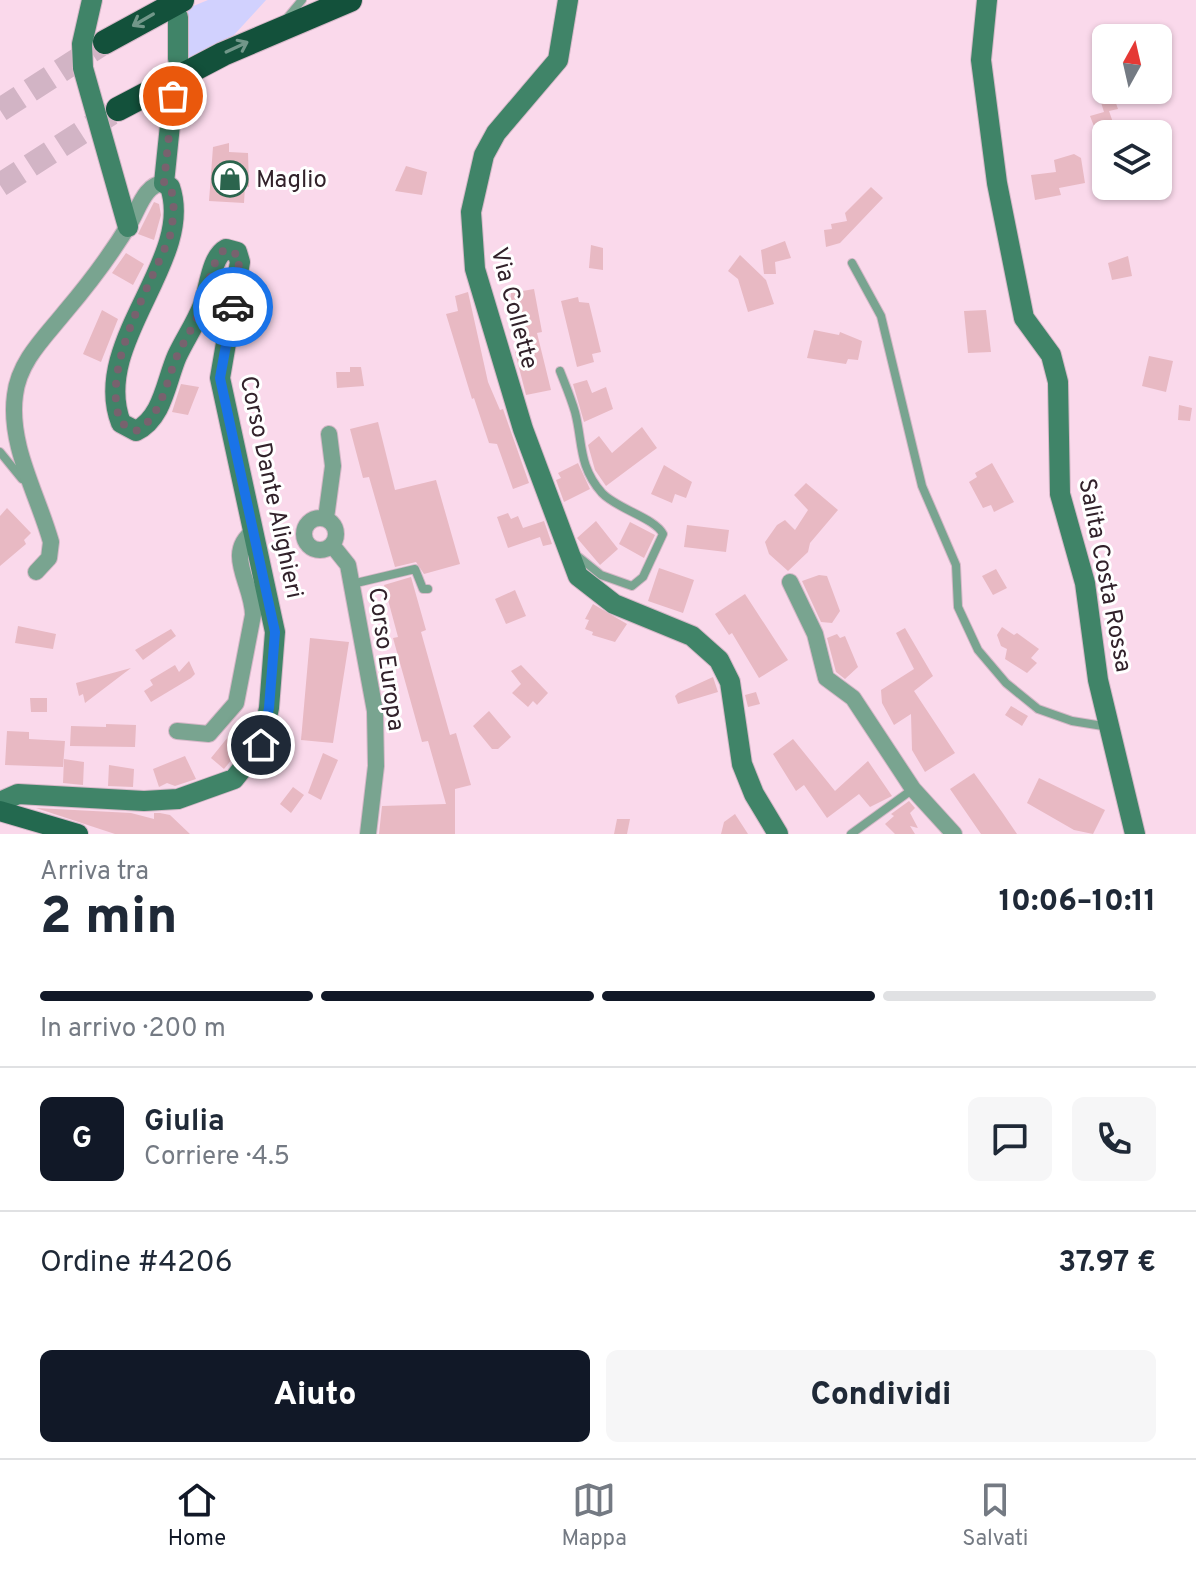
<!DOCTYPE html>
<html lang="it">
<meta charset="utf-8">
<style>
body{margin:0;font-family:Overpass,sans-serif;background:#f6f6f7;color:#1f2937;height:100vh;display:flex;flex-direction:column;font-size:30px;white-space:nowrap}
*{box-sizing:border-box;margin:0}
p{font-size:26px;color:#747a83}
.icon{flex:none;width:44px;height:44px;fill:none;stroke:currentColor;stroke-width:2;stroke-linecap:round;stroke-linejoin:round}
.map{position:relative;height:834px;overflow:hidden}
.panel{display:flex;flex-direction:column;background:#fff;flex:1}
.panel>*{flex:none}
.needle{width:52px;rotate:8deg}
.buttons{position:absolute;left:1092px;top:24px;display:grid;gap:16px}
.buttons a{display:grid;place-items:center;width:80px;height:80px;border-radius:12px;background:#fff;box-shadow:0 2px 6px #0004;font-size:40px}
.pin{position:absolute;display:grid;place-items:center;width:68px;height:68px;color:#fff;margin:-34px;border:4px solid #fff;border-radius:50%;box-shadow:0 2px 8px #0007}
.courier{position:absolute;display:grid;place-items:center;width:80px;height:80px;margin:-40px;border:6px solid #1a73e8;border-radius:50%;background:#fff;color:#222;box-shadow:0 2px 10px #0007}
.overview em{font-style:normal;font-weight:800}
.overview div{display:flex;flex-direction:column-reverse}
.overview{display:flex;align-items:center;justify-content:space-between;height:136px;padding:0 40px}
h1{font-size:52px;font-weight:800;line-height:60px}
.bar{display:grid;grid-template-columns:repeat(4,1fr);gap:12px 8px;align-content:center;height:96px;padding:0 40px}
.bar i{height:10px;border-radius:6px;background:#e0e1e3}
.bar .active{background:#111827}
.bar p{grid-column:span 4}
.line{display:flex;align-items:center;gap:20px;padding:0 40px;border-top:2px solid #e0e1e3}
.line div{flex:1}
.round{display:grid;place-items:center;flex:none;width:84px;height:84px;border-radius:12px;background:#f6f6f7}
.cta{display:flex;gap:16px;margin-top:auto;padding:16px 40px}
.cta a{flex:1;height:92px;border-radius:12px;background:#111827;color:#fff;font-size:32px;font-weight:800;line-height:92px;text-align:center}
.cta a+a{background:#f6f6f7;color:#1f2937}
.tabs{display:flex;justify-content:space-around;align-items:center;height:112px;border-top:2px solid #e0e1e3;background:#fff;font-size:22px;color:#747a83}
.tabs a{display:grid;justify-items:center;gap:4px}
.tabs .active{color:#111827}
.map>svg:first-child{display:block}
.green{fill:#d1d1fe}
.building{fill:#e8b9c3}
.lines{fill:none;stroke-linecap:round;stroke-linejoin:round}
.highway-tunnel{stroke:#d2b4c5;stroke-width:24;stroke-dasharray:24 12;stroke-linecap:butt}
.lane-casing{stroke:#d6b8c8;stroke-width:10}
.street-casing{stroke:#d6b8c8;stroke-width:18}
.secondary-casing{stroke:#d6b8c8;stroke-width:22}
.primary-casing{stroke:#d6b8c8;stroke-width:22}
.highway-casing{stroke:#d6b8c8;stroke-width:26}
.lane{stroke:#79a490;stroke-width:8}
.street{stroke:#79a490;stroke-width:16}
.secondary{stroke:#408468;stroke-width:20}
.primary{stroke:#23694f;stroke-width:20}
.highway{stroke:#13513b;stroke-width:24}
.oneway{stroke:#719789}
.done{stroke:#78626e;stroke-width:8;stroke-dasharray:0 14.4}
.route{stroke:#1a73e8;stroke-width:10}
.labels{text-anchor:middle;stroke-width:6;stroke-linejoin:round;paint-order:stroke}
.poi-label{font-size:24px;fill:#32222b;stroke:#fff;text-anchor:start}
.street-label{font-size:24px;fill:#32222b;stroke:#fff}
</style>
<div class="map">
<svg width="1196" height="834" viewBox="0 0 1196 834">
<rect width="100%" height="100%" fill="#fad9eb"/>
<path class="green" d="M208,0H266L234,35L188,59L186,9Z"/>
<path class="building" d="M1112,92L1118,109L1109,111L1117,134H1097L1090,116L1104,112L1099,96Z
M229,143V152L248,153L249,187L245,186L244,203L209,201L213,147Z
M1074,154L1081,158L1085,183L1059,188L1061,195L1035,200L1031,175L1056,172L1054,160Z
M406,166L427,172L422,195L395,191Z
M871,187L883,198L840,243L826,247L824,230L832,229L831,224L847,221L845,213Z
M154,202L159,204L161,215L154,240L138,234Z
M785,241L791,258L775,262L776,274H764L761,250Z
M591,245L603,248V270L589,268Z
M126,253L144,264L133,285L112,273Z
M740,255L766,280L774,304L748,312L738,279L728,271Z
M1128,256L1132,276L1112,280L1108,263Z
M534,289L542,332L537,333L551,390L526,395L515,352L519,351L510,303L511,293Z
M468,292L488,382L500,410L503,409L529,483L513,489L497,444L489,443L474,398L472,399L446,314L458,311L455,296Z
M578,297L579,302L589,303L601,352L592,354L594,362L577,367L561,301Z
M102,310L118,319L101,362L83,354Z
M986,310L991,352L968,353L964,311Z
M814,330L839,335L840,332L862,341L858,360L848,359L846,364L807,358Z
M1149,356L1173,361L1166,392L1142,386Z
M350,367H361L364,386L337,388L336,372H350Z
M587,380L592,393L606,387L613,409L584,422L573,384Z
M181,384L199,387L188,415L172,412Z
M1179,405L1192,408L1190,421L1178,420Z
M378,422L395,490L436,480L460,564L424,574L416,562L395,567L369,477L363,478L350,429Z
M642,427L657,448L606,486L595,470L588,445L599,436L612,453Z
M578,463L590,489L564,502L556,480L561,478L558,473Z
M992,463L1014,502L994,512L991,505L983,508L969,482L977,477L975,473Z
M664,465L692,482L686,498L675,494L672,503L651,494Z
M806,483L838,510L810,543L808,552L788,571L769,554L765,542L777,525L785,520L795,530L808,510L794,495Z
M7,508L31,533L24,540L26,544L0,566V516Z
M508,513L511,519L518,516L523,528L544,521L552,544L543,546L540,537L508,548L497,517Z
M596,521L618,549L600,565L577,538Z
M630,522L655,535L644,558L619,544Z
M687,525L729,530L726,552L684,547Z
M659,568L694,580L683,613L648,601Z
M996,569L1007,588L993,595L982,576Z
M819,575L827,576L840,611L832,623L821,622L802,581Z
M411,577L426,630L421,632L450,735L456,733L471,785L455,789V834H379L382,806L446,804L428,741L422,742L393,638L398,637L384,585Z
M515,590L526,616L506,624L495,599Z
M745,594L788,660L759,678L732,633L729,635L715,614Z
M593,604L627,624L615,642L592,635L593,632L585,629L589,620L585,619Z
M18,626L56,634L53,649L15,643Z
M1002,627L1014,635L1017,633L1039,649L1031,658L1037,663L1027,673L1005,659L1007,649L1001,646L997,635Z
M905,628L933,676L914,691L955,753L925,772L912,750L911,714L894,725L882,703L881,690L914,669L896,633Z
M171,629L176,636L143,660L135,650Z
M837,634L840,638L845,636L858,667L845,679L836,672L827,638Z
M310,638L349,642L333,743L301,740Z
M189,661L195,674L191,678L151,702L144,691L153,685L150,680L175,665L179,672Z
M521,665L548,693L537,705L533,701L528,707L512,693L521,684L511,671Z
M131,668L85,703L83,694L79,696L76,683Z
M713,677L718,692L678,704L675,696L678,693Z
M756,692L760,704L748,707L745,695Z
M30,698H47V712H31Z
M1011,706L1028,716L1022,726L1005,715Z
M489,711L511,737L498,749H492L473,726Z
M106,724L136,725L135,747L70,746L71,726L106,727Z
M7,731L29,732V739L65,741L63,767L5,765Z
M228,737L242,747L224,769L211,758Z
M793,739L835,791L868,761L892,796L870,807L859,794L827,818L804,785L796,791L773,754Z
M323,753L338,760L321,800L308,793Z
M185,756L196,779L175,786L167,783L159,787L153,769Z
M64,759L84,762L83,785L63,783Z
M109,765L134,769L133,787L108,786Z
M974,773L1002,812L1017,834H981L950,789Z
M1039,778L1105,810L1093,834L1074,830L1027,803Z
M293,787L304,795L291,813L280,804Z
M909,801L915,808L910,813L918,828L910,826L915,834H895L885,824L894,816L891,814Z
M36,808L131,813L154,819V813H160L170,815L190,834H115Z
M735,814L748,834H721L724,822Z
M617,819H630L627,834H614Z"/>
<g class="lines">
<path class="highway-tunnel" d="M0,110L105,42
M0,185L118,109"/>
<defs>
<path id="lane" d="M287,18L302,0
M852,263L881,316L922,486L956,565L958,607L978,650L1006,683L1038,709L1072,721L1109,727
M560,371C565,384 571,398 575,412C583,442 578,466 602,493C617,509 655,518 663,534L643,577L632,586L601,575L575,554
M0,452L22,479
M352,584L415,569L423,589H428
M851,834L913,789"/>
<path id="street" d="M304 534a16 16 0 1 1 32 0a16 16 0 1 1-32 0Z
M326,518L333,466L329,434
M332,545L348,565L375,711L376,766L368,834
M36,572L49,558L51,542C38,495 8,445 15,395C19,361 45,337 65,312C88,285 112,253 130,223C139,208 145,184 164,183
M790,582L815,634L826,678L853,698L913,789L954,834
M177,731L209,734L236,703L253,615C253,584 223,553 254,531"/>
<path id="secondary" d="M92,0L82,44L83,68L128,227
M568,0L558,60L496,133L484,155L471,212L475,269L523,429L578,576L614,604L692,636L719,660L730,682L742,764L754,794L778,834
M987,0L981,60L997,183L1024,318L1051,355L1058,382L1060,494L1085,583L1098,680L1135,834
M178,17V59
M0,809L2,801L18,794L144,801L178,799L234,779L261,745L269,708L275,632L220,378L240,262L237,252L226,249C211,257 209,289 203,305C196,323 185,339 177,356C166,381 163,418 136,431L121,423C90,343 195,260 170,187L164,183L173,96"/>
<path id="primary" d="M0,811L78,834"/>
<path id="highway" d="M105,42L182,0
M118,109L223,54L350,0"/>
</defs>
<use href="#lane" class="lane-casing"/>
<use href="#street" class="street-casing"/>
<use href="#secondary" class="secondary-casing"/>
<use href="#primary" class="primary-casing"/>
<use href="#highway" class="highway-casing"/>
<use href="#lane" class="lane"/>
<use href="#street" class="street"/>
<use href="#secondary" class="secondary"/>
<use href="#primary" class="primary"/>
<use href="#highway" class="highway"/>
</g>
<defs><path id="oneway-shaft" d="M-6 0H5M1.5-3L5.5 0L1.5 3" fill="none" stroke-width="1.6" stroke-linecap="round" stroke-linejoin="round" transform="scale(2)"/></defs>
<g class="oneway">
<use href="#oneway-shaft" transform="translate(143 20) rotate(150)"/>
<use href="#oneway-shaft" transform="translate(237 47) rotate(-25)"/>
</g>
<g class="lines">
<path class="done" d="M173,96L164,183L170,187C176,202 173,216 171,233C151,286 99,368 121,423L136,431C162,417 166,381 177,356C185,339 196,323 202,305C209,289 211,257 226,249L240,256L233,307"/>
<path class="route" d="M233,307L220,378L275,632L269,708L261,745"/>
</g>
<defs>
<symbol id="shop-ring" viewBox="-11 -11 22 22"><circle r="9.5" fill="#fff" stroke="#2b644d" stroke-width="1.5"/><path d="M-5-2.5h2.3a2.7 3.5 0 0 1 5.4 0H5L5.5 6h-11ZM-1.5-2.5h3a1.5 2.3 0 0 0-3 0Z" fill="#2b644d"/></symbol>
</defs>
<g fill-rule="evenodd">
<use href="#shop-ring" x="210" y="159" width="40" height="40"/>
</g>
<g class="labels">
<g class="poi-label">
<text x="256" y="187">Maglio</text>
</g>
<g class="street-label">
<text transform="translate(515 308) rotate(75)" y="8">Via Collette</text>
<text transform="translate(272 487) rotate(78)" y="8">Corso Dante Alighieri</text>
<text transform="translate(1106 575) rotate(79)" y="8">Salita Costa Rossa</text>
<text transform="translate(387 659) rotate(82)" y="8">Corso Europa</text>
</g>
</g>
</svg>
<div class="buttons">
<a><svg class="needle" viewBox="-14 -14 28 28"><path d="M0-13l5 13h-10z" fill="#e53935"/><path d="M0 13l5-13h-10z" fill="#747a83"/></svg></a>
<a><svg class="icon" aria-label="layers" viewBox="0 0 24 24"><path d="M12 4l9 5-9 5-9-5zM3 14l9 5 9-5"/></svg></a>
</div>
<div class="pin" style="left:173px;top:96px;background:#ea580c"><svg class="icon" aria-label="bag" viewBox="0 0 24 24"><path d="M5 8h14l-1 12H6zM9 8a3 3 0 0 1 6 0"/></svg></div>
<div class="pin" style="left:261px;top:745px;background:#1f2937"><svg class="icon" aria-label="home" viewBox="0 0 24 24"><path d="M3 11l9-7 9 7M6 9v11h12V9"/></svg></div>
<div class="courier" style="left:233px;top:307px"><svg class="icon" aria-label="car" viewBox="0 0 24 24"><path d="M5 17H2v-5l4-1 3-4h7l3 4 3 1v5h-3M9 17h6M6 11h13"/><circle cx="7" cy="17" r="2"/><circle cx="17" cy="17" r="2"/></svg></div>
</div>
<section class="panel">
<div class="overview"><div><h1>2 min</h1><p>Arriva tra</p></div><em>10:06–10:11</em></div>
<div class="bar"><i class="active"></i><i class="active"></i><i class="active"></i><i></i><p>In arrivo · 200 m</p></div>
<div class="line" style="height:144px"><b class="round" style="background:#111827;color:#fff">G</b><div><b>Giulia</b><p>Corriere · 4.5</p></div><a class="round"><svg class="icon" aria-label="chat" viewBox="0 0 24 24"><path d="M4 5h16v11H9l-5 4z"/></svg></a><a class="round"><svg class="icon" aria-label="phone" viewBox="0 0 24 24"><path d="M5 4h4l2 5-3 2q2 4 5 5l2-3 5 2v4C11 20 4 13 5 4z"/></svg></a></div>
<div class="line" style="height:104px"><div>Ordine #4206</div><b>37.97 €</b></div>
<div class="cta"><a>Aiuto</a><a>Condividi</a></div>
</section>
<nav class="tabs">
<a class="active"><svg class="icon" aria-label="home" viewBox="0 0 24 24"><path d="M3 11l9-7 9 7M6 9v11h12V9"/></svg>Home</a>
<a><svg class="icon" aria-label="map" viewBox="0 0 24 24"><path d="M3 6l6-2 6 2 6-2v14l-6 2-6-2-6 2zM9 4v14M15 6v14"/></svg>Mappa</a>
<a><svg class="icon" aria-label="saved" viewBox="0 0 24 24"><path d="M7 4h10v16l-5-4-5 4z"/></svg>Salvati</a>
</nav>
